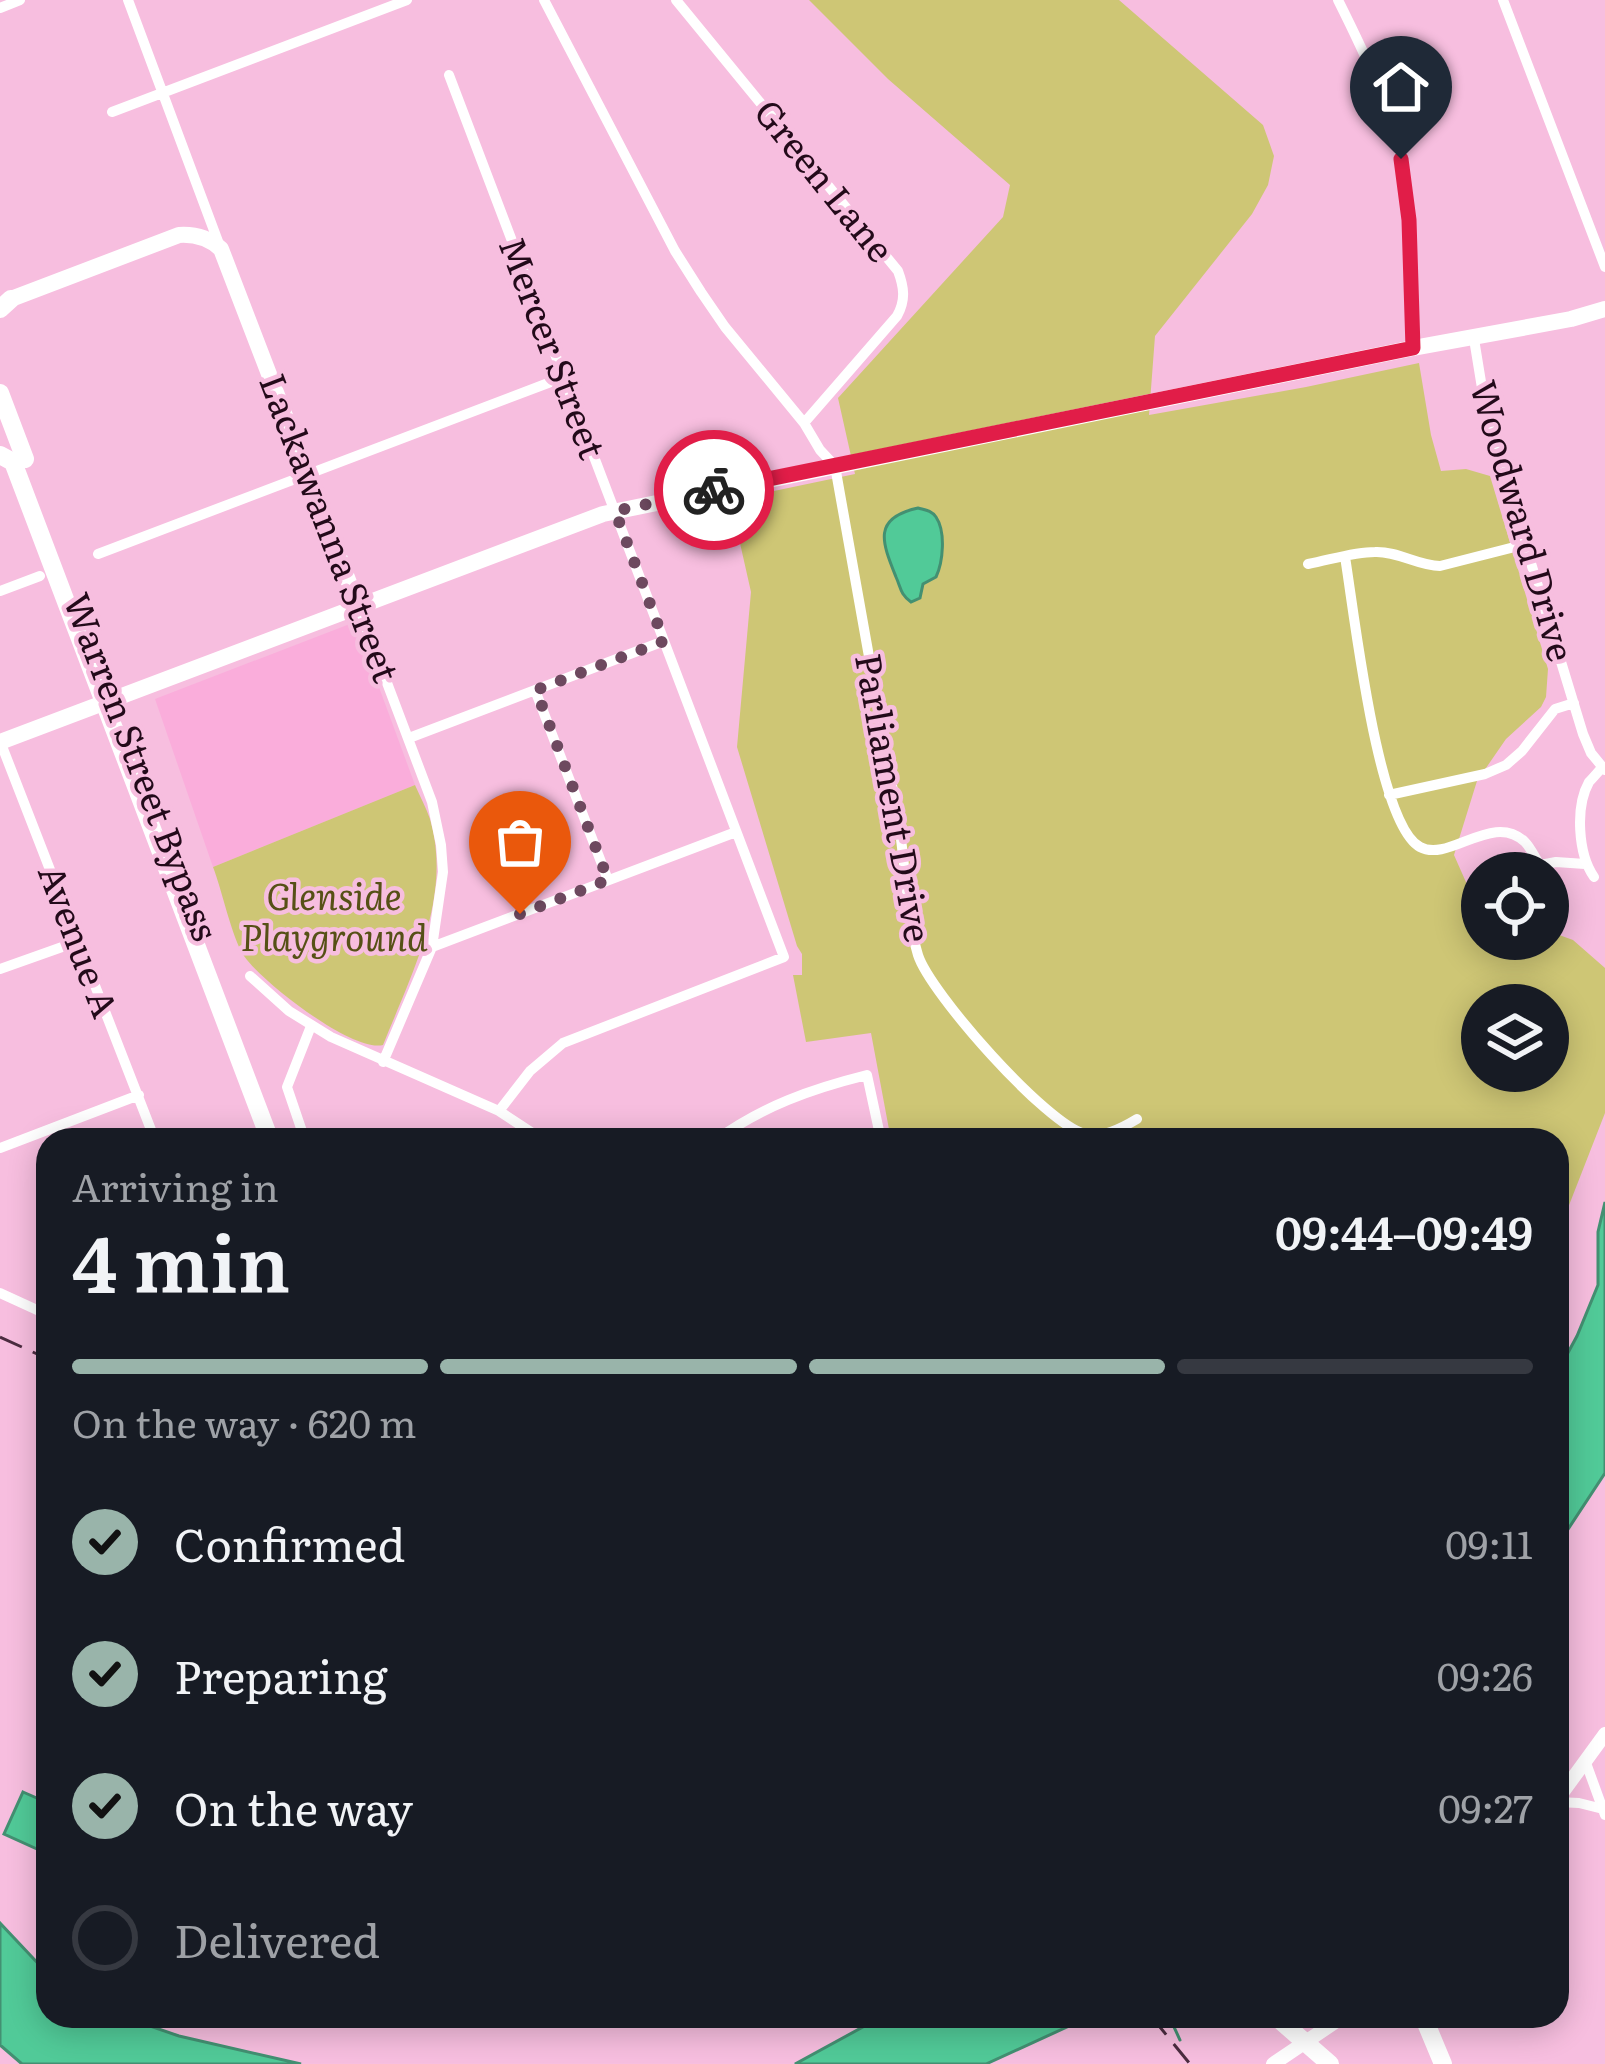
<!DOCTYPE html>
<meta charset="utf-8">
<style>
body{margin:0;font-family:Literata,serif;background:#242831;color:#f1f3f6;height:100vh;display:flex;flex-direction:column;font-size:45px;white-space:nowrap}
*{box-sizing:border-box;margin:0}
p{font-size:39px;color:#9ea1a6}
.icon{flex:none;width:66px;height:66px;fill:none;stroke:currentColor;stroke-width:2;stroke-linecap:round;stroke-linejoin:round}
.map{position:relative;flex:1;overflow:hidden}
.drawer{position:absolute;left:36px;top:1128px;width:1533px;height:900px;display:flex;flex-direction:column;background:#171b24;border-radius:36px;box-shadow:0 6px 30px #0003}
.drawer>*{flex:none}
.controls{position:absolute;left:1461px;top:852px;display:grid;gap:24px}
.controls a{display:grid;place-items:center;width:108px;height:108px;border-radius:50%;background:#171b24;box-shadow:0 6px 30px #0003;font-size:60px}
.pin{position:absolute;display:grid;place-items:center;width:102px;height:102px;color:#fff;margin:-123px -51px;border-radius:50% 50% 50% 0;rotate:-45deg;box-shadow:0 0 12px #0007}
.pin .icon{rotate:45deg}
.courier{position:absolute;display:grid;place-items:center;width:120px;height:120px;margin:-60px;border:9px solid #e11d48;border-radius:50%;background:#fff;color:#222;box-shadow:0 3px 15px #0007}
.headline em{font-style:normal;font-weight:600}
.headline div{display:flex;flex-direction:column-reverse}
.headline{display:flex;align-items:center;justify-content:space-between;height:204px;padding:0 36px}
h1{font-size:78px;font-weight:600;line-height:90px}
.bar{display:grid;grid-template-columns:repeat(4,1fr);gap:18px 12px;align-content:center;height:144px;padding:0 36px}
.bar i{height:15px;border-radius:9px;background:#363941}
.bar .current{background:#99b4aa}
.bar p{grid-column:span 4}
ol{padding:0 36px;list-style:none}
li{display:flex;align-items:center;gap:36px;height:132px}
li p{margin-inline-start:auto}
li .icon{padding:12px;border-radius:50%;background:#99b4aa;color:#111;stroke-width:4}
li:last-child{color:#9ea1a6}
li i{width:66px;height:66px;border:6px solid #363941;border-radius:50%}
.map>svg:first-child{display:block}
.built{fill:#faaddb}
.green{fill:#cec675;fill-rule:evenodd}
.water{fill:#51ca98;stroke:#439072;stroke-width:3}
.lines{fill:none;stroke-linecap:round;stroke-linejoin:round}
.stream{stroke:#439072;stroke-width:3}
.minor{stroke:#fff;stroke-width:10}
.tertiary{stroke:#fff;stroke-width:14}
.primary{stroke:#fff;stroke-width:16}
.trunk{stroke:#fff;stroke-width:18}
.motorway{stroke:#fff;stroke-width:18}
.rail{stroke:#4c2c40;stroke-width:3;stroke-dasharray:24 12;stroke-linecap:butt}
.done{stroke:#6d495f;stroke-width:12;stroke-dasharray:0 21.6}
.route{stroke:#e11d48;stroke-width:15}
.labels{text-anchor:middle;stroke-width:9;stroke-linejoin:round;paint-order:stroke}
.street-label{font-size:36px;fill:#230a1a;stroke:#f7bedf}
.park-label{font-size:36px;font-style:italic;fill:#565016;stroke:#f7bedf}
</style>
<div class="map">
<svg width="1605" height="2064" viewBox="0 0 1605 2064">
<rect width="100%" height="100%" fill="#f7bedf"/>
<path class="built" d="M355,622L415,785L213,867L155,699Z"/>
<path class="green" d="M809,0H1119L1263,125L1274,156L1268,185L1252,214L1155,336L1149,415L1306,387L1419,363L1431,435L1441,471L1466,469L1490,476L1548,669L1546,697L1541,707L1506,739L1477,781L1454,855L1469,889L1473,908L1482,910V939H1548V931L1573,940L1605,968V1113L1557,1236V1140H891L871,1033L806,1042L793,975H802V954L797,946L737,747L751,592L733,512L740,498L855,474L838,398L1003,217L1010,185L888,79ZM1482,1005H1548V1071H1482Z
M415,785C420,796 426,808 430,819C453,897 411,975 383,1045C353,1053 262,982 244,956C232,938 222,890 213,867Z"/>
<path class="water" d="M918,508C925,510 931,510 936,517C946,532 943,562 936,577L923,584L920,598L911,602C900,594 901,588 896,577C882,542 872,518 918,508Z
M1605,1202V1473L1557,1546V1373L1577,1336L1598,1285V1232Z
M23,1792L48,1803V1854L4,1834Z
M0,1923L48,1974V2016H121L179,2036L301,2064H22L0,2045Z
M883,2016H1091L986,2064H795Z"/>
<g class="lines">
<path class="stream" d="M1169,2016L1180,2040"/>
<path class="minor" d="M128,0L219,244
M544,0L675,251L701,292L725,327L804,423L820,450L835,466C856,584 877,701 898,819C906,863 905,912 918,955C930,993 1047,1125 1085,1134C1103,1138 1122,1128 1137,1119
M676,0L898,271C904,287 906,300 897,316L804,423
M1338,0C1365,54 1393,112 1404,172C1414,230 1411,290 1413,348
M1503,0L1605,267
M0,8L20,0
M449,75L784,957L563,1043L530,1071L499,1111
M112,112L407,0
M1474,339L1482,388L1506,481L1583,734L1591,753L1605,770
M98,554L564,377
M1345,557C1354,610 1377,824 1420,847C1449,863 1493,811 1525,842C1531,848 1535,858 1540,865L1556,862L1585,864
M1308,564C1330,560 1353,552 1375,552C1398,551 1418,566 1440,566L1526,544
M0,591L40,576
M358,606L432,802L441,845L443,872L432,947L383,1062
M535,690L608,880
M409,738L664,641
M0,741L155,1140
M1389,795L1485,774L1506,765L1522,751L1555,709L1574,703
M1594,877C1578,854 1575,807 1589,782C1590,781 1602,768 1602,767
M432,947L736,832
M0,969L79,941
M250,976L289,1011L331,1037L499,1111L543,1140
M305,1140L287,1087L311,1026
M716,1140C763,1106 811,1089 867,1075L881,1140
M0,1148L139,1095
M0,1293L48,1315
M1586,1763L1605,1815
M1557,1802L1579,1803L1603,1809"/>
<path class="tertiary" d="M1557,1800L1605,1734
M1273,2064L1344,2016"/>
<path class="primary" d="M11,299L179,235C195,234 209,238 221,249L358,606
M0,742L603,514L1413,348L1571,319L1605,309"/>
<path class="trunk" d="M0,309L11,299
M0,393L25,459"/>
<path class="motorway" d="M0,455L13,462L270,1140
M1275,2016L1330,2064
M1423,2016L1443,2064"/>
<path class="rail" d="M0,1337L48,1359
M1151,2016L1190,2064"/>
</g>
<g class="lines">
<path class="done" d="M520,914L608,880L536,690L664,641L615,511L714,490"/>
<path class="route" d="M714,490L1413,348L1409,220L1401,159"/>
</g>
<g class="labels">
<g class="street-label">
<text transform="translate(824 181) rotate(51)" y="13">Green Lane</text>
<text transform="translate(552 348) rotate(69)" y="13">Mercer Street</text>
<text transform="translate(1522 521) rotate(74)" y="13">Woodward Drive</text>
<text transform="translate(329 528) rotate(69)" y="13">Lackawanna Street</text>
<text transform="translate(141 767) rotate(69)" y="13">Warren Street Bypass</text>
<text transform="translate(893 798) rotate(80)" y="13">Parliament Drive</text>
<text transform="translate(78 941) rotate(69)" y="13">Avenue A</text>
</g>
<g class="park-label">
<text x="334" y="910">Glenside<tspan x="334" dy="41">Playground</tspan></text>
</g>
</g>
</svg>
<div class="controls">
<a><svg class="icon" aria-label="locate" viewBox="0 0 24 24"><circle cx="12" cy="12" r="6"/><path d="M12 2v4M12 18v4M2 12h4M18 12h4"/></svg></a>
<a><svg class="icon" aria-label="layers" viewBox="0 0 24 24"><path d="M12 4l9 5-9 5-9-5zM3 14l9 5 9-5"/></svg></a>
</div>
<div class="pin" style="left:520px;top:914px;background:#ea580c"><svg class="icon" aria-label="bag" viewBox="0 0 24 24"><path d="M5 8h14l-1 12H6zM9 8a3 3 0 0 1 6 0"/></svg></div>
<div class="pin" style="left:1401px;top:159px;background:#1f2937"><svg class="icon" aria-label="home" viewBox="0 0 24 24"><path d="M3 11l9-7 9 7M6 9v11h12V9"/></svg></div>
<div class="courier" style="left:714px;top:490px"><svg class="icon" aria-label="bike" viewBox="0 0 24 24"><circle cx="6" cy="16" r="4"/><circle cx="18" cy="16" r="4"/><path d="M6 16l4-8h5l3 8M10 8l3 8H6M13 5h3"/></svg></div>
<section class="drawer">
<div class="headline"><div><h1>4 min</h1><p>Arriving in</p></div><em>09:44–09:49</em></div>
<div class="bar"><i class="current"></i><i class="current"></i><i class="current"></i><i></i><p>On the way · 620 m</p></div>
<ol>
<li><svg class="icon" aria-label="check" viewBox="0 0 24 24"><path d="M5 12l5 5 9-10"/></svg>Confirmed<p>09:11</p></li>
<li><svg class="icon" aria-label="check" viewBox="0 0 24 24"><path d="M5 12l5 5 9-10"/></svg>Preparing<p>09:26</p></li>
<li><svg class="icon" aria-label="check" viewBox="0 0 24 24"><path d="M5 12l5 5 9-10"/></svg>On the way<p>09:27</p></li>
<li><i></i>Delivered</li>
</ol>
</section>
</div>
